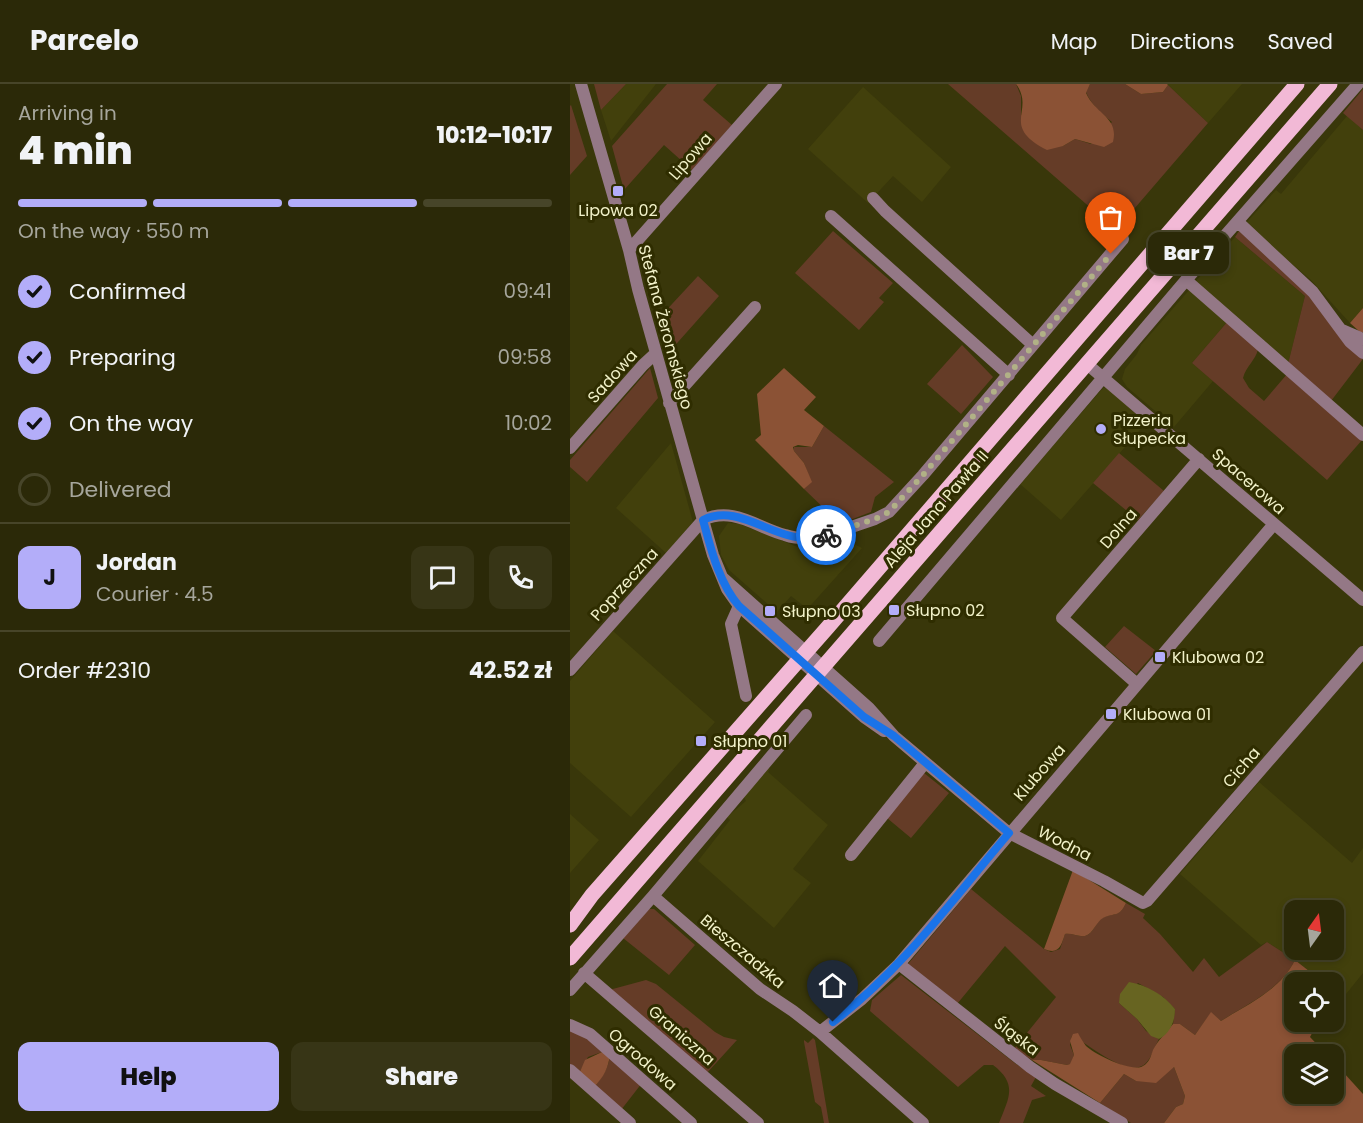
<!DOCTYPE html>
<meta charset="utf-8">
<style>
body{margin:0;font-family:Poppins,sans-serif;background:#373516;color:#f1f3f6;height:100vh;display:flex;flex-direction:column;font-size:22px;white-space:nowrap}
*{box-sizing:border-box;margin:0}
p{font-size:20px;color:#a6a69c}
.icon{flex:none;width:33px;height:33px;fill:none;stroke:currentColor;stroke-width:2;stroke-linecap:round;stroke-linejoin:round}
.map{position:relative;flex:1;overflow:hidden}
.side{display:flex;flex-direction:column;background:#2b2908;width:570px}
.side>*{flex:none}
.needle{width:39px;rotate:14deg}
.fabs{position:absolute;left:714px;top:816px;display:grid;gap:12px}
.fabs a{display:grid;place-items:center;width:60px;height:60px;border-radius:12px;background:#2b2908;box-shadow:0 3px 9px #0003,0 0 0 2px #474529;font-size:30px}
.pin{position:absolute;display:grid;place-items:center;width:51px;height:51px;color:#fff;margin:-62px -26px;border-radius:50% 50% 50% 0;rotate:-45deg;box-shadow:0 0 6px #0007}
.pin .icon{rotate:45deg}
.courier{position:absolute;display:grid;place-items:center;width:60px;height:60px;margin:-30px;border:4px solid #1a73e8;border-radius:50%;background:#fff;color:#222;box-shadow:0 2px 8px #0007}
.bubble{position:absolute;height:42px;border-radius:12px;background:#2b2908;box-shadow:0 3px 9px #0003,0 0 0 2px #474529;font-size:20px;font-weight:800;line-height:42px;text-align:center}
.head em{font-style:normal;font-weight:800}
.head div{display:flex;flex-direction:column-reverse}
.head{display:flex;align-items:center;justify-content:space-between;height:102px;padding:0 18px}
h1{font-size:39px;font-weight:800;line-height:45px}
.bar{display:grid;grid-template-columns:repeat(4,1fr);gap:9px 6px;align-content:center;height:72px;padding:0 18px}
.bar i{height:8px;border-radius:4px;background:#474529}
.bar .selected{background:#b3adf9}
.bar p{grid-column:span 4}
.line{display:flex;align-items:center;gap:15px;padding:0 18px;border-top:2px solid #474529}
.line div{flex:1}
.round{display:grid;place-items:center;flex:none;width:63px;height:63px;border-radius:12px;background:#373516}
ol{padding:0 18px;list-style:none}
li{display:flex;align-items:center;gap:18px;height:66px}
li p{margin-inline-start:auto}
li .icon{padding:6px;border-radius:50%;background:#b3adf9;color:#111;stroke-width:4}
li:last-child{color:#a6a69c}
li i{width:33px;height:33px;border:3px solid #474529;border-radius:50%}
.button{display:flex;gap:12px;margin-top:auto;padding:12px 18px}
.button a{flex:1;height:69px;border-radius:12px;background:#b3adf9;color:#111;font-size:24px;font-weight:800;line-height:69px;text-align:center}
.button a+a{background:#373516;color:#f1f3f6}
header{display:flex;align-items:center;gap:36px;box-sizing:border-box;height:84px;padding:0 30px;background:#2b2908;border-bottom:2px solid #474529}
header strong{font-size:28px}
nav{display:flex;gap:33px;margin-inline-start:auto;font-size:21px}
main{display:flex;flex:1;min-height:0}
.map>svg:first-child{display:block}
.built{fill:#42400c;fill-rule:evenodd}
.green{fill:#653c27}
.forest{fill:#8b5235}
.water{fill:#676421}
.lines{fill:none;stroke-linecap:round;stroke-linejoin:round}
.minor{stroke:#947886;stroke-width:12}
.major{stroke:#f2b9d6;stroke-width:15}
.done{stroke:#b1b186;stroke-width:6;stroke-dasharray:0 10.8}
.route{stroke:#1a73e8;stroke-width:8}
.poi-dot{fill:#b3adf9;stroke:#2f2d00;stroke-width:2}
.labels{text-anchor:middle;stroke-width:6;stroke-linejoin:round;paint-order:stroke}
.street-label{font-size:16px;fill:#f2f2c9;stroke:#2f2d00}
.poi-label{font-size:16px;fill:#f2f2c9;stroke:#2f2d00;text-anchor:start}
</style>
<header>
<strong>Parcelo</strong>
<nav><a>Map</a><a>Directions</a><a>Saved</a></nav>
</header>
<main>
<section class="side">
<div class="head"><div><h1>4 min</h1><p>Arriving in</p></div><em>10:12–10:17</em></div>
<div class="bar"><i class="selected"></i><i class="selected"></i><i class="selected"></i><i></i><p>On the way · 550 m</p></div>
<ol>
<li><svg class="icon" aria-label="check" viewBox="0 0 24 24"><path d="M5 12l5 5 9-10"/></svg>Confirmed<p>09:41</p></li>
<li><svg class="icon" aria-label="check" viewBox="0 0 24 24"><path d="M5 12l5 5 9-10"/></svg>Preparing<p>09:58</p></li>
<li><svg class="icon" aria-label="check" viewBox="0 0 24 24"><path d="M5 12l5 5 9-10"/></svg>On the way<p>10:02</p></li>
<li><i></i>Delivered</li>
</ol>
<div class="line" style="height:108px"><b class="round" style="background:#b3adf9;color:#111">J</b><div><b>Jordan</b><p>Courier · 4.5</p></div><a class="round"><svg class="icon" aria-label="chat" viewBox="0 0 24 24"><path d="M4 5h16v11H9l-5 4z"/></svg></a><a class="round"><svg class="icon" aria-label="phone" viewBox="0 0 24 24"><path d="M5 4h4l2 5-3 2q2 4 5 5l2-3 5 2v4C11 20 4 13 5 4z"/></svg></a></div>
<div class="line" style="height:78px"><div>Order #2310</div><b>42.52 zł</b></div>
<div class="button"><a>Help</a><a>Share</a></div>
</section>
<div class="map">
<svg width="793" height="1039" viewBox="0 0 793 1039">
<rect width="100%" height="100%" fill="#39370a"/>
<path class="built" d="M56,0H86L41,57L31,26Z
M597,0H672L638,39Z
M293,3L381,83L352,118L323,92L298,119L238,65Z
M777,32L793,46V224L780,239L741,196L675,140L706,106L711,110Z
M665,153L735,212L718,280L625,198Z
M621,204L658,237L622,279L643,297L604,343L557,303L552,295L555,285L567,270L571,261Z
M536,303L576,339L491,436L450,400L533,304Z
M101,359L123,438L96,469L46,424Z
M158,439L170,440L245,470L286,461L292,464L241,521L235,523L221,512L207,528L159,486L151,471L149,452Z
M43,547L145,638L61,733L0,679V597Z
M197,682L200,685L198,688L258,741L223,785L241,799L204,844L128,777L160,736L157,733L176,717L173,711Z
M689,698L782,779L793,764V889L772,915L764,908V898H753L725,876L697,858L691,861L610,790ZM724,826H764V866H724Z
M0,730L29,756L0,789Z"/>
<path class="green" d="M24,0H56L31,26Z
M97,0H147L133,16L162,41L122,86L94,61L54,106L42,62Z
M378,0H446L451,12V31L493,62L505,55L521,60L542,38C531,29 522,22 516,8L520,0H555L571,10L593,8L598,1L638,39L546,146Z
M793,5V46L773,29Z
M1,21L17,72L0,91V22Z
M263,147L323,199L309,214L314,218L289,246L225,189Z
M669,147L734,202L772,256L793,275L761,317L718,280L735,212L665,153Z
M128,192L149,212L100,267L90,233Z
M658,237L688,265C686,276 676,282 673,294L679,304L694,317L718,289L793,355L757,396L622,279Z
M392,261L423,293L391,330L357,300Z
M80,284L88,314L17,398L0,383V376Z
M254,342L324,398L305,413L301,428L280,436L268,429L261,431L234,405L241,398L234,379L224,367V363H242Z
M549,369L594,407L568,436L523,399Z
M554,542L586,567L566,590L535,563Z
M354,689L379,709L341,754L317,734Z
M401,805L474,865L481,868L490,865L495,850C502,849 509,853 515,852C523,850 526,838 532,834C544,828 549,834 556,819L575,830L573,834L590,850L623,888L634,874L649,893L697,858L725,876C710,906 679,919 651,937L641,929L625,951L610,940H603L605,925L593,913L568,899L549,919L567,935L576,947L589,955C585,962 582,973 576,979C559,997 517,958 502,952L500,961L504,971L501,980L497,981L471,976H462L444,965L486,913L435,862L387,920L338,880Z
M79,825H84L125,861L99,891L53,854Z
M331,891L446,980L466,993L461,1002L476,1012L462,1016L453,1039H429C439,1014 448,1000 423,981H414L388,1003L300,927L302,916Z
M76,896L86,900L145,948L154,953L167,956L136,990L39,906Z
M0,945L19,952L32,968L18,973L9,990L0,982Z
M243,954L245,956L259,1039H254L251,1023L245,1018L234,958V956L238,959Z
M40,971L72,999L51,1026L24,1003C32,994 39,983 40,971Z
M604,983L615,1012L613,1020L606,1023L594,1039H561L530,1019L554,990L566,997Z"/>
<path class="forest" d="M446,0H520L516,9C526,31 549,33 543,58L534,63L505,55L493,62L477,66C429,41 466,27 446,0Z
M555,0H597L598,1L593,8L571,10Z
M793,224V248H790L780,239Z
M214,284L246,313L234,326L254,342L242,363L228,361L223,363L224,367L234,379L242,398L234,405L185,356L191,351L187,310Z
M503,786L556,819C549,834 545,828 533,834C526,838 523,850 515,852C509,853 502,849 495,850C491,862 489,871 474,865Z
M725,876L753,898H724V938H748L740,953L756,970H724V1010H764V978L793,1010V1039H594L606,1023L613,1020L615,1012L604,983L586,999L566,997L554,990L530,1019L462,976H471L497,981L500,980L504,971L500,957L503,950L508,949C510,953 513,958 516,962C524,970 562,989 573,982C579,979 581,972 583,966C588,956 596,949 603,940H610L625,951L641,928L651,937C680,919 710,906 725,876Z
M32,968L40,971C38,984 34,993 24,1003L9,990L15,976Z"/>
<path class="water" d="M559,898C577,901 594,911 605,925C605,936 601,949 589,955L581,952L567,935L549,919L550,910Z"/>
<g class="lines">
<path class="minor" d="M11,0L59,166L68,205L133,436L143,471L157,505L169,522L294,633L314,647
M303,114L315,127L463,261
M261,132L439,291
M668,138L743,208L780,258L793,269
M59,166L206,0
M616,196L793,351
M772,246L793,255
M517,280L793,516
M99,319L185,223
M0,364L73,281L86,269
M153,494L299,624L324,652L439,749L534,797L573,819L577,817L793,568
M169,522L161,540L176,612
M309,557L616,196L788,0
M0,586L133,436C163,422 186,443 215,451C226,455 237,455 249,454L305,435L319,428L353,391L553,155
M567,600L492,534L629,375
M281,771L355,679
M83,812L190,905L223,927L250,948L353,1039
M329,880L460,983L485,1000L552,1039
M14,889L188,1039
M0,906L83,812L236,631
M0,941L20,950L121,1039
M250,948L292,915L329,880L704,440
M0,986L60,1039"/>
<path class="major" d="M0,841L22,811L258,543L727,0
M0,874L760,0"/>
</g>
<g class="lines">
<path class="done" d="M256,451L305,435L319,428L353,391L541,170"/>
<path class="route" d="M256,451C210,467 174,416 133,436C141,465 149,499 169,522L294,633L324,652L439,749C383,815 332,886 263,938"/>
</g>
<g class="poi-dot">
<rect x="42" y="101" width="12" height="12" rx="3"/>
<circle cx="531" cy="345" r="6"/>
<rect x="318" y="520" width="12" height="12" rx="3"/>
<rect x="194" y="521" width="12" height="12" rx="3"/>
<rect x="584" y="567" width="12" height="12" rx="3"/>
<rect x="535" y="624" width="12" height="12" rx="3"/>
<rect x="125" y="651" width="12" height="12" rx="3"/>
</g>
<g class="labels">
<g class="street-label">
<text transform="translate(120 72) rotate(-49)" y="6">Lipowa</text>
<text transform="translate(96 243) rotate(75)" y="6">Stefana Żeromskiego</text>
<text transform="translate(42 292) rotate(-48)" y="6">Sadowa</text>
<text transform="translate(679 397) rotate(41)" y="6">Spacerowa</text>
<text transform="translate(366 425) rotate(-49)" y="6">Aleja Jana Pawła II</text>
<text transform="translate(548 444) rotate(-49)" y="6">Dolna</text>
<text transform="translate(54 500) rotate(-48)" y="6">Poprzeczna</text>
<text transform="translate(671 683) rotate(-49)" y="6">Cicha</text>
<text transform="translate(469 688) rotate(-49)" y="6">Klubowa</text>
<text transform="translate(495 759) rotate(27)" y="6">Wodna</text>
<text transform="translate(173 867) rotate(40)" y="6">Bieszczadzka</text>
<text transform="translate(112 951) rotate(41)" y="6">Graniczna</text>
<text transform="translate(447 952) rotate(37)" y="6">Śląska</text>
<text transform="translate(73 975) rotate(41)" y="6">Ogrodowa</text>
</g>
<g class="poi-label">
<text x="48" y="132" text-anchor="middle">Lipowa 02</text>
<text x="543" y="342">Pizzeria<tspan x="543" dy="18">Słupecka</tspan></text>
<text x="336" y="532">Słupno 02</text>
<text x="212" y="533">Słupno 03</text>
<text x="602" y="579">Klubowa 02</text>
<text x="553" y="636">Klubowa 01</text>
<text x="143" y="663">Słupno 01</text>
</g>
</g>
</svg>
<div class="fabs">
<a><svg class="needle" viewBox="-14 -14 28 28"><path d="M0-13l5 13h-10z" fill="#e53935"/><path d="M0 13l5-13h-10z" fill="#a6a69c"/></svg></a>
<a><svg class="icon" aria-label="locate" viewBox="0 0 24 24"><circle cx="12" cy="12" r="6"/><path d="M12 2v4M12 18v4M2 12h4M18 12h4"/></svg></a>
<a><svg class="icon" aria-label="layers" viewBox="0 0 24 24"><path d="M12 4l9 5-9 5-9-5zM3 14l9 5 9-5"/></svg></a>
</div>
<div class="pin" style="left:541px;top:170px;background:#ea580c"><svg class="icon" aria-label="bag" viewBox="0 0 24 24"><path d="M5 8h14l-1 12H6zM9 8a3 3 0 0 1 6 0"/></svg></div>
<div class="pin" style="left:263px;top:938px;background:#1f2937"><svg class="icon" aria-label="home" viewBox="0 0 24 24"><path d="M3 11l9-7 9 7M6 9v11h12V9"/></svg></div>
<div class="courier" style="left:256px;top:451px"><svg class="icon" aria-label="bike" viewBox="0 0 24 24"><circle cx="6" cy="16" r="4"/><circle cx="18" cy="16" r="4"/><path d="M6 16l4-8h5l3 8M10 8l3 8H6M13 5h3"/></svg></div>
<div class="bubble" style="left:578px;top:148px;width:81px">Bar 7</div>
</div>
</main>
